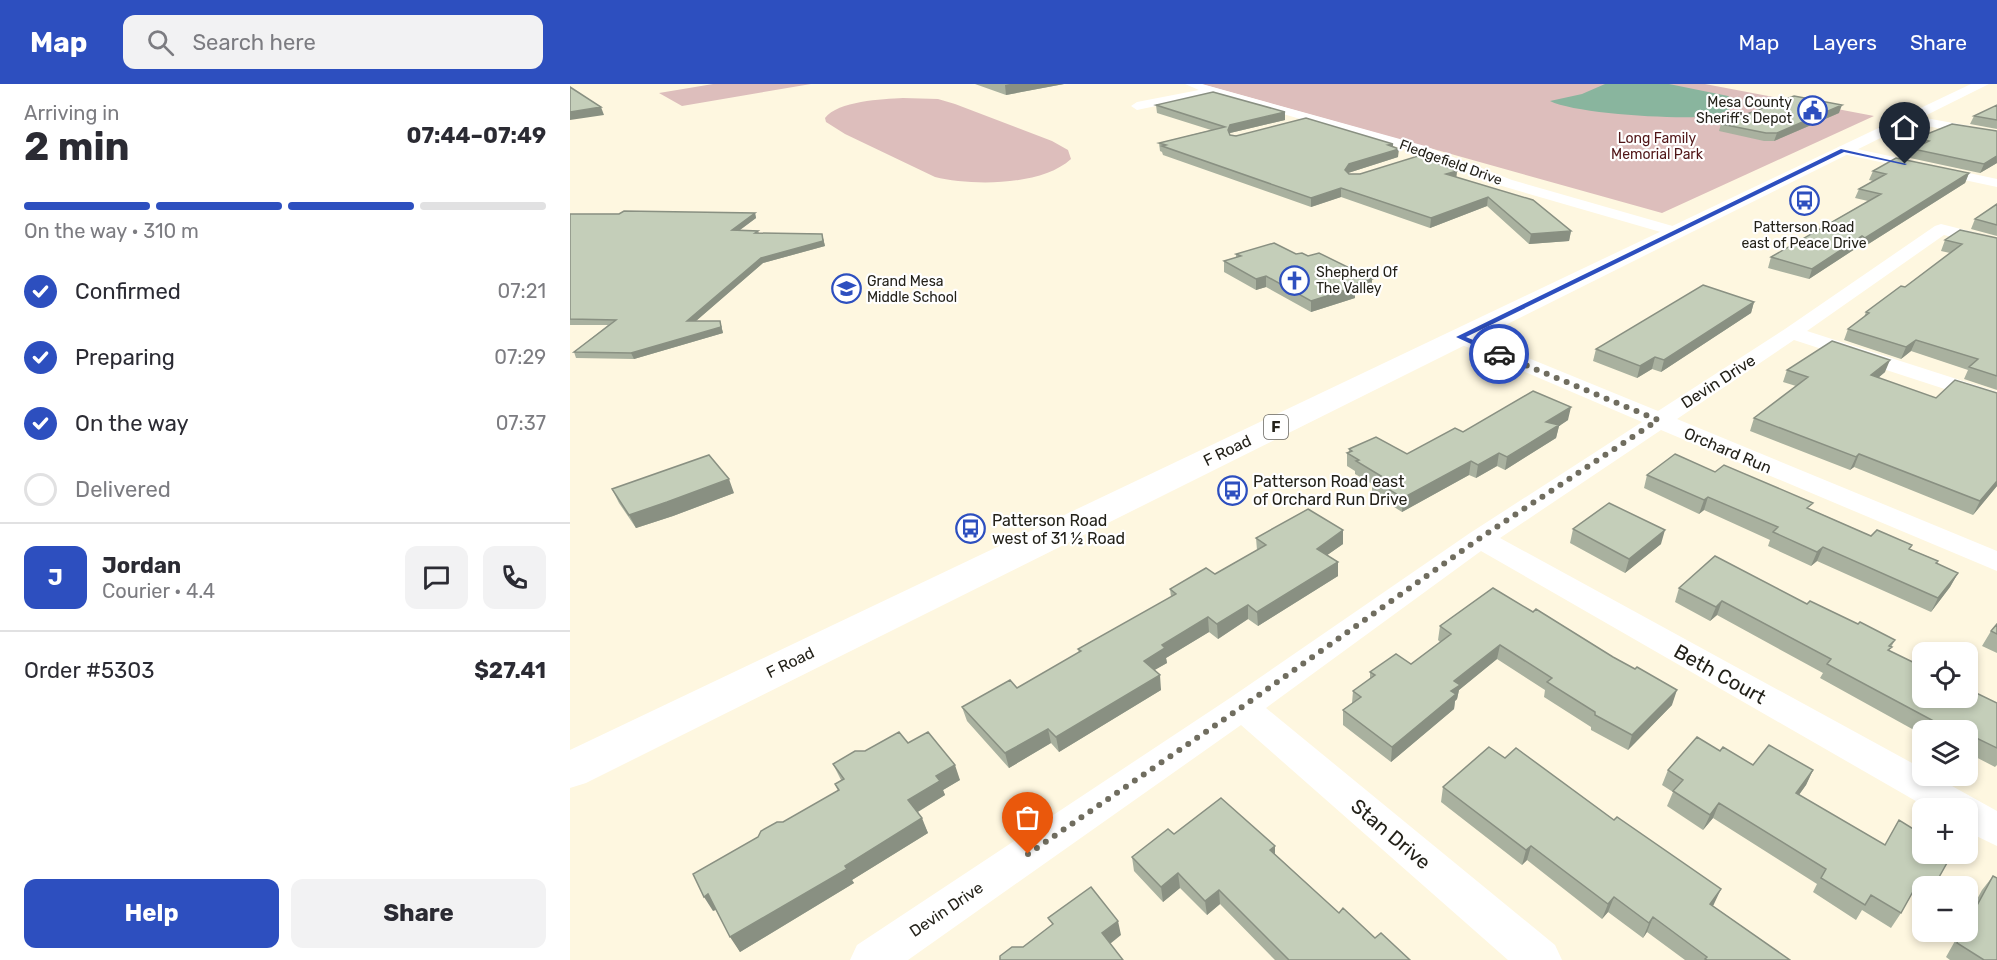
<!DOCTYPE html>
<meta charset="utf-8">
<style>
body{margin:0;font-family:Rubik,sans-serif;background:#f2f2f3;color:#2b2b33;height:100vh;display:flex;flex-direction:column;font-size:22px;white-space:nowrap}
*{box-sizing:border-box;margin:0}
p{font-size:20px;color:#7c7c81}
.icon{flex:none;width:33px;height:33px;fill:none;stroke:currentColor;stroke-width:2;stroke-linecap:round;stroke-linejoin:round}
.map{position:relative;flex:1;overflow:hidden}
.panel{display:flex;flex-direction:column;background:#fff;width:570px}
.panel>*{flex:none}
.controls{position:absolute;left:1342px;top:558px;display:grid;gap:12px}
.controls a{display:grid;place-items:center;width:66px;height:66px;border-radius:12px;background:#fff;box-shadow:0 3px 9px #0003;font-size:30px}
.pin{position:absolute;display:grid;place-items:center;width:51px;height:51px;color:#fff;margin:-62px -26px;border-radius:50% 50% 50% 0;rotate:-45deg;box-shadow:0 0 6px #0007}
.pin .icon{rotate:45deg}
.courier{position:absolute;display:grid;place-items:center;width:60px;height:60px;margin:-30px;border:4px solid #2d4fbf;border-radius:50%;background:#fff;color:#222;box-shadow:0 2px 8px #0007}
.summary em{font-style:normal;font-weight:700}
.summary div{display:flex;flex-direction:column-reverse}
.summary{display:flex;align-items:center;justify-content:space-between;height:102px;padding:0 24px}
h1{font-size:39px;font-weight:700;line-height:45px}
.bar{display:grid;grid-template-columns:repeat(4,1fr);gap:9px 6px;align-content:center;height:72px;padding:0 24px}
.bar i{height:8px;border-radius:4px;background:#e1e1e2}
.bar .current{background:#2d4fbf}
.bar p{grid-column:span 4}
.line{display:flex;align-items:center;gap:15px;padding:0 24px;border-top:2px solid #e1e1e2}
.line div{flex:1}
.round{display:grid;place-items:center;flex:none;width:63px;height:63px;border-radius:12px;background:#f2f2f3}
ol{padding:0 24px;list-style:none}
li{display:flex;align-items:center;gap:18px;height:66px}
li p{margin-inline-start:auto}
li .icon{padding:6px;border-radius:50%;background:#2d4fbf;color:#fff;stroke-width:4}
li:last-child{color:#7c7c81}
li i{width:33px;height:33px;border:3px solid #e1e1e2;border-radius:50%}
.primary-button{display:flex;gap:12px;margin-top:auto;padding:12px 24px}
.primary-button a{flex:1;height:69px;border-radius:12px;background:#2d4fbf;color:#fff;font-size:24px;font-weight:700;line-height:69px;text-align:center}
.primary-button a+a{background:#f2f2f3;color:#2b2b33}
header{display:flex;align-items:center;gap:36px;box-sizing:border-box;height:84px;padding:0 30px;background:#2d4fbf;color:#fff}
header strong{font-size:28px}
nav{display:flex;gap:33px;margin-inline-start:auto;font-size:21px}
.search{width:420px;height:54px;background:#f2f2f3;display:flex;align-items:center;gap:15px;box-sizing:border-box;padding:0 21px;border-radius:12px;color:#7c7c81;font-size:22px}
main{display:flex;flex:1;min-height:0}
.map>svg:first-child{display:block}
.green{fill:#ddbebc}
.water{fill:#89b59e}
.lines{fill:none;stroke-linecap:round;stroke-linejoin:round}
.street{fill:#fff;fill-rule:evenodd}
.primary{fill:#fff;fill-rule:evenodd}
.wall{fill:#a9b19f}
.shaded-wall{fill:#899082}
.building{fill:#c4ceb9;stroke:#899082;stroke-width:1.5}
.route{fill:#2d4fbf}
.done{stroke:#706d5f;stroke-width:6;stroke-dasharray:0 10.8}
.labels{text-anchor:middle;stroke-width:4.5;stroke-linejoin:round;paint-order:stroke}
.far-poi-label{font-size:14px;fill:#24221a;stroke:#fff;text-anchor:start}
.far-park-label{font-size:14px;fill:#511618;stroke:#fff}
.far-street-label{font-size:14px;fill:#24221a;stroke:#fff}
.shield{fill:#fff;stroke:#66645f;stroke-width:1.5}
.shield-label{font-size:15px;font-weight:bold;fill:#24221a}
.street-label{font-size:16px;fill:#24221a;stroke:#fff}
.poi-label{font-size:16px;fill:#24221a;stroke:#fff;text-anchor:start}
.near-street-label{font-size:20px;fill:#24221a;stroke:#fff}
</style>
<header>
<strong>Map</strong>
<div class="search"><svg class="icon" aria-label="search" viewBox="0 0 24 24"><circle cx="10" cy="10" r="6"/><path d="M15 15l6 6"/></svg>Search here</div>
<nav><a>Map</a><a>Layers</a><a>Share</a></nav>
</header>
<main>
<section class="panel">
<div class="summary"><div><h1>2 min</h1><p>Arriving in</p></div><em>07:44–07:49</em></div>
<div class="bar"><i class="current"></i><i class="current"></i><i class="current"></i><i></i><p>On the way · 310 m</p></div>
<ol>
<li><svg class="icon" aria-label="check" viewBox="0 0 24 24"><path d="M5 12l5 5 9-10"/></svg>Confirmed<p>07:21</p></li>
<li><svg class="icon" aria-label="check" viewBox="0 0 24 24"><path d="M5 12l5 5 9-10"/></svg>Preparing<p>07:29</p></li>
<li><svg class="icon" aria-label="check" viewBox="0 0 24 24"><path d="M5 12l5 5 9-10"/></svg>On the way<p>07:37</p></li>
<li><i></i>Delivered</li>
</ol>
<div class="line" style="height:108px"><b class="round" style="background:#2d4fbf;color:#fff">J</b><div><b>Jordan</b><p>Courier · 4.4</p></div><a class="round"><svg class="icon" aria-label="chat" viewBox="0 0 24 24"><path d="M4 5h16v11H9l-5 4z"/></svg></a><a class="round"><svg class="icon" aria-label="phone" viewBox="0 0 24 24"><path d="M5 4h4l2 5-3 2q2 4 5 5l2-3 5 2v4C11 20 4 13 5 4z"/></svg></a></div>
<div class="line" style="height:78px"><div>Order #5303</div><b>$27.41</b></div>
<div class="primary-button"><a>Help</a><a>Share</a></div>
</section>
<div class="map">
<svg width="1427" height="876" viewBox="0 0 1427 876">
<rect width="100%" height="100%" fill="#fef7e0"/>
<path class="green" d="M143,0H241L112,22L89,9Z
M631,0H1135L1304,32L1092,129Z
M333,14L368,15L385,20L482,57L498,66L501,75C472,102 402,102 365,93L275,50L256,38L255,34C268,17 312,15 333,14Z"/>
<path class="water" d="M1035,0H1099L1158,12L1163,16L1159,26C1153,28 1147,31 1141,32C1111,36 1006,30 980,17L1012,10Z"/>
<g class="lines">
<path class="street" d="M615,0H632L855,62L942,96L1113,145L1115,148L1113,151H1101L932,102L845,68L643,10L567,26L561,22L567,18L629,6Z
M1339,31L1427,47V55L1335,38V32Z
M1273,62L1427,95V103L1268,69L1266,66L1268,63Z
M1371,140L1427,154V164L1374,151L1237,247L1427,308V322L1224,256L1107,335L1427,467V487L1091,346L930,454L1353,685V692H1364L1427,727V762L1398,748V724H1358L911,467L696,624L985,861L992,876H938L671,641L338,876H280L287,861L660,614L900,449L1072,338L883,257L880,253L883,249H897L1088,327L1215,245L1365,142Z"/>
<path class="primary" d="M1401,0H1419L16,699L0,704V666Z"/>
</g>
<path class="wall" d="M405,0H494L436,11Z
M586,21L715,36L660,49V51L823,63L828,73L778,89L779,90L887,87L886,93L1001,147L999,157L959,160L917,122L860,144L771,113L741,123L593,71L592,68L590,67L589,59L641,46L587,29Z
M1427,21V45L1400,40L1404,32Z
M1269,29L1204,57H1194L1149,47L1151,40Z
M1382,40L1427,79L1410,89L1340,74L1343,65L1347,63H1344L1347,54Z
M1303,87L1399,89L1395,99L1292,164L1288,163L1239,195L1198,184L1201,173L1298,117L1285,114L1289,105L1303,97L1299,96Z
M1427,120V152L1401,145L1405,135Z
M185,129L186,134L170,146L188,147L189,149L252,150L255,162L193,179L126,237H150L153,249L64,275L6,274L4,268L38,241H0V130Z
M1427,154V306L1394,295L1398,286L1341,267L1331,275L1274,256L1278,245L1294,233L1296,228L1335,203L1380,169L1371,167L1375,156Z
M666,170H726L738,172L802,195L801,206L785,211V214L741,228L696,203L686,206L654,188V177L666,174Z
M1184,218L1181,229L1091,288L1082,285L1067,294L1023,277L1026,265Z
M1217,286L1315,288L1308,294L1427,402L1403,431L1284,383L1280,386L1180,347L1184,334L1226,302L1213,298Z
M998,336L989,342L986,354L935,386L927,382L906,394L899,391L832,428L802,409V400L785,390V387L777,382V369H779V365L837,370L893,348Z
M1145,388L1240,425L1301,452L1340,465L1368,477L1367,480L1388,489L1380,503L1361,528L1247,477L1241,482L1198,462L1200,456L1134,426L1129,430L1074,404L1077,391Z
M42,405L164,409L103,432L66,444L49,419Z
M1003,445L1091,460L1055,489L1000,459Z
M686,454L773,460L757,471L768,478V492L688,542L678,535L648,555L639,548L596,574L597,579L584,586L591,606L489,668L481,659L439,684L397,637L392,623L447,604L509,569L508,565L601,513L600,505L645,490L687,466Z
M923,504L1102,621L1058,666L1021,646V643L974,613L975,606L927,575L889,606L887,615L885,617L884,625L821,678L773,641V626L782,619L783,607L800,595V588L841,580L870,558L868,556L870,542Z
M1109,504L1237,520L1325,556L1319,567L1427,619V681L1425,683L1398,669V646H1353V651L1250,594L1253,589L1147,531L1140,537L1105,518Z
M1427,540V569L1412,562L1421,547Z
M338,659L390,696L373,706L375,711L348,728L358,749L282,796L284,799L170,868L146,826L143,827L213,738L268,707L265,700L271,696L263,680L295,667Z
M1150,667L1183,681L1243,686L1236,701L1229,711L1364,802H1353V818L1341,810L1331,829L1321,844L1292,826L1286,836L1243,808L1247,800L1143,734L1133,746L1097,722L1103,708L1092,701L1098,686Z
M873,703L1144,820L1143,822L1220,876H1115L1077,848L1073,854L1038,828L1032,835L957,776L952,781L871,718Z
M604,750L705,762V770L769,829L805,854L840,876H705L650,820L637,831L610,804L593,818L564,787L562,773Z
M1423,792L1427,876H1380L1376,873L1390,848H1398V832L1412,806Z"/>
<path class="shaded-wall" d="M440,0H494L436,11L435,1Z
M1272,21L1269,29L1204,57L1207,49Z
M31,23L34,31L0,36V28Z
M715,28V36L660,49L658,55V46L660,41Z
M823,60V66L829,65L828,73L778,89L775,86L779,80L818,61Z
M1427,72V79L1410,89L1414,80Z
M887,87L886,96L876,90Z
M1399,89L1395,99L1292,164L1295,154Z
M771,104V113L741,123V114Z
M918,113L917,122L860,144L861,134Z
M185,129L186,134L163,151L162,146Z
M1001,147L999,157L959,160L961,150Z
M252,150L255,162L193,179L119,243L117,237L191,174Z
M1292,152L1288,163L1239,195L1242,185Z
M696,192V203L686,206V195Z
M802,195L801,206L785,211V214L741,228V217L782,201Z
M1184,218L1181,229L1091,288L1094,276Z
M150,237L153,249L64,275L61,269Z
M1346,256L1341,267L1331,275L1336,263Z
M1085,273L1082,285L1067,294L1070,282Z
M1320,276L1315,288L1296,304L1301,291Z
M1001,323L998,336L989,342L986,354L935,386L937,373L976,338Z
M929,369L927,382L906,394L908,381Z
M1289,370L1284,383L1280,386L1286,373Z
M901,377L899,391L832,428L833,414Z
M159,395L164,409L103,432L66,444L59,431Z
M1427,397V402L1403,431L1410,417Z
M1138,413L1134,426L1129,430L1134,416Z
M773,446V460L746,479L747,465Z
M1095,446L1091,460L1055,489L1059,475Z
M1253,463L1247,477L1241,482L1247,468Z
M768,478V492L688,542L687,528Z
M1388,489L1380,503L1361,528L1368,514Z
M1152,517L1147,531L1140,537L1146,523Z
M678,521V535L648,555L647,540Z
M638,533L639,548L596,574L597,579L576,591L574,577L592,561Z
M930,561L927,575L889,606L887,615L885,617L884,625L821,678L822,663L884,597Z
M590,591L591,606L489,668L486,653Z
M1107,606L1102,621L1058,666L1062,651Z
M478,645L481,659L439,684L435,669Z
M385,681L390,696L373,706L375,711L344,730L338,716L366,692Z
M1243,686L1236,701L1219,724L1226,709Z
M1149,719L1143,734L1133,746L1140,731Z
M352,734L358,749L282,796L284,799L170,868L160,853Z
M705,762V777L700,766Z
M961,762L957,776L952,781L956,766Z
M608,789L610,804L593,818L591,803Z
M1151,805L1144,820L1133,834L1140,820Z
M649,806L650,820L637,831L635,817Z
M138,810L147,825L143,827L134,813Z
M1044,813L1038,828L1032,835L1038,820Z
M1083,833L1077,848L1073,854L1079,839Z
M548,837L551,851L535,864L532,849Z"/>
<path class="building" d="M0,3L31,23L0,28Z
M643,8L715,28L660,41L658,46L660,51L666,52L736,34L823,60L818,61L829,65L779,80L775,86L779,90H790L848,72L887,87L876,90L963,116L1001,147L961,150L918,113L861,134L771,104L741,114L592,62L596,61L589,59L655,43L586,21Z
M1224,12L1272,21L1207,49H1196L1151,40Z
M1427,21V36L1404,32Z
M1382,40L1427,47V72L1414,80L1343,65L1359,57L1347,54Z
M1326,74L1399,89L1295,154L1292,152L1242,185L1201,173L1311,110L1289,105L1316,90L1303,87Z
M1427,120V141L1405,135Z
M54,127L185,129L162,146L188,147L185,149L252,150L253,157L191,174L117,237H150L151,243L61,269L4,268L46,236L0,235V130H49Z
M1390,146L1427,154V292L1399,283L1408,275L1346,256L1336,263L1278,245L1299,229L1296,228L1331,202L1335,203L1392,160L1375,156Z
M704,159L726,170L732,169L738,172L749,169L802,195L782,201L785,203L741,217L696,192L686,195L654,177L671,172L666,170Z
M1133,201L1184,218L1094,276L1085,273L1070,282L1026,265Z
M1262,257L1320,276L1301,291L1366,314L1385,296L1427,309V397L1410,417L1289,370L1286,373L1184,334L1238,293L1217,286Z
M963,307L1001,323L976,338L989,341L937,373L929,369L908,381L901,377L833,414L803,396L811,392L786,377L789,376L777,369L782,367L779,365L806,353L837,370L885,344L893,348Z
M1105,370L1145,388L1154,381L1243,419L1237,424L1301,452L1307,446L1342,461L1339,465L1368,477L1366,479L1388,489L1368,514L1253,463L1247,468L1203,448L1208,443L1138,413L1134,416L1077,391Z
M139,371L159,395L97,418L59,431L42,405Z
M1039,419L1095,446L1059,475L1003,445Z
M738,425L773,446L747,465L768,478L687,528L678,521L647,540L638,533L592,561L595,564L574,577L590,591L486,653L478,645L435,669L392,623L440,596L447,604L511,567L508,565L606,510L600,505L636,484L645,490L696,461L686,454Z
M1145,472L1237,520L1240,517L1288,540L1290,538L1325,556L1319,562L1322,563L1318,566L1353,583V614H1398V605L1427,619V664L1398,650V646H1392L1374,638L1371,641L1257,580L1261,575L1152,517L1146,523L1109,504Z
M923,504L963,528L966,525L1043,573L1065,585L1067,583L1107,606L1062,651L1025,631V628L977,598L982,594L930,561L884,597L890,601L881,607L886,610L822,663L773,626L791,613L783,607L805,591L800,588L826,570L841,580L881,550L870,542Z
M1427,540V550L1421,547Z
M329,648L338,659L358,648L385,681L366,692L370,697L338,716L352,734L275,782L277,785L160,853L138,810L134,813L123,790L188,753L191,747L207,738H213L269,706L265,700L274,695L263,680L285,667H295Z
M1127,653L1150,667L1153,663L1183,681L1199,661L1243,686L1226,709L1315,761L1329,736L1353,751V770H1382L1364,802H1362L1350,795L1331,829L1301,811L1295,821L1251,794L1256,785L1149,719L1140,731L1103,707L1113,696L1098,686Z
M919,663L935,674L946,664L1044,736L1047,733L1151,805L1140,820L1220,876H1137L1135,875L1137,873L1083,833L1079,839L1044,813L1038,820L961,762L956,766L873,703Z
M651,714L705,762L700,766L769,829L773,824L805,854L811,849L840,876H719L649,806L635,817L608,789L591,803L562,773L598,745L604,750Z
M1423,792L1427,794V876H1414L1387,859L1393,848H1398V838Z
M521,803L548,837L532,849L553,876H430V872L442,863H453L483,840L478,834Z"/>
<path class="route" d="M1271,65L1337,80L1335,81L1274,68L896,253L932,268V272H927L886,253Z"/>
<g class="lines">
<path class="done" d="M458,770L672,623L910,454L1088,336L929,270"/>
</g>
<defs>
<symbol id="civic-ring" viewBox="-11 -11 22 22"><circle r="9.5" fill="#fff" stroke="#2d4fbf" stroke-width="1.5"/><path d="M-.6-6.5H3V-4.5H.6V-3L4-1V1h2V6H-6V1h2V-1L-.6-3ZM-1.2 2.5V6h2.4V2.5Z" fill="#2d4fbf"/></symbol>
<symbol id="bus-ring" viewBox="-11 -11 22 22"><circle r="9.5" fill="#fff" stroke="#2d4fbf" stroke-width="1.5"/><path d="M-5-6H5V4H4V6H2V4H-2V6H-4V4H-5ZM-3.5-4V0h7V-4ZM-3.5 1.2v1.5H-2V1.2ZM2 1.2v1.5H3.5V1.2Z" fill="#2d4fbf"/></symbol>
<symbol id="church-ring" viewBox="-11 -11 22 22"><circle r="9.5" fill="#fff" stroke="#2d4fbf" stroke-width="1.5"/><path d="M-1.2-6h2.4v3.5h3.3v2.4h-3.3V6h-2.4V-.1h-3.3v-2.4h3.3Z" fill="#2d4fbf"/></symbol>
<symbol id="school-ring" viewBox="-11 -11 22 22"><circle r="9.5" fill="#fff" stroke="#2d4fbf" stroke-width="1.5"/><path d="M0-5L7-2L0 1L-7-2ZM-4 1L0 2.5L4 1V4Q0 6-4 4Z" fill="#2d4fbf"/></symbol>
</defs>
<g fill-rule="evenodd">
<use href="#civic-ring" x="1226" y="10" width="33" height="33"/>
<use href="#bus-ring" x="1218" y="100" width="33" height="33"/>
<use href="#church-ring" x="708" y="180" width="33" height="33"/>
<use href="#school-ring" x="260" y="188" width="33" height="33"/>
<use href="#bus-ring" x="646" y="390" width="33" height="33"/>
<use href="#bus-ring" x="384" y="428" width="33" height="33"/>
</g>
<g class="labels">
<g class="far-poi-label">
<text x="1222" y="23" text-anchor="end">Mesa County<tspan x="1222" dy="16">Sheriff's Depot</tspan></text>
<text x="1234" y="148" text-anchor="middle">Patterson Road<tspan x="1234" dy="16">east of Peace Drive</tspan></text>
<text x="746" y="193">Shepherd Of<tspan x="746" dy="16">The Valley</tspan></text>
<text x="297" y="202">Grand Mesa<tspan x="297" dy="16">Middle School</tspan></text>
</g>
<g class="far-park-label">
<text x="1087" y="59">Long Family<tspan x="1087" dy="16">Memorial Park</tspan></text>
</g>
<g class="far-street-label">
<text transform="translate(881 78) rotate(20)" y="5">Fledgefield Drive</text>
</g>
<rect class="shield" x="694" y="331" width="24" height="24" rx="4.5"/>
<g class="shield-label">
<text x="706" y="348">F</text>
</g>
<g class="street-label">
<text transform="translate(1148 297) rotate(-33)" y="6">Devin Drive</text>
<text transform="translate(657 366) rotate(-26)" y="6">F Road</text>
<text transform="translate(1158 366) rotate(23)" y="6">Orchard Run</text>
<text transform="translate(220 578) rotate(-26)" y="6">F Road</text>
<text transform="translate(376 825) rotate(-34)" y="6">Devin Drive</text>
</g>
<g class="poi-label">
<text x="683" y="403">Patterson Road east<tspan x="683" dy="18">of Orchard Run Drive</tspan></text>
<text x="422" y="442">Patterson Road<tspan x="422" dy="18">west of 31 ½ Road</tspan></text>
</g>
<g class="near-street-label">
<text transform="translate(1150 590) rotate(29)" y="7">Beth Court</text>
<text transform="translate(821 750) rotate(40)" y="7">Stan Drive</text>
</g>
</g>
</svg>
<div class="controls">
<a><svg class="icon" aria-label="locate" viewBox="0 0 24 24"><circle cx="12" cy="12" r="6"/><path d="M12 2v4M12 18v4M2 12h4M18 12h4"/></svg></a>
<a><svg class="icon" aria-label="layers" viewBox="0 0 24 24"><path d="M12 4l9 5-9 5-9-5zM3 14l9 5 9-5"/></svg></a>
<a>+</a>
<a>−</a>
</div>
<div class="pin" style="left:458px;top:770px;background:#ea580c"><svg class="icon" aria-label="bag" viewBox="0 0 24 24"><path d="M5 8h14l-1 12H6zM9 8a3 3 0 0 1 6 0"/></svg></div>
<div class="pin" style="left:1335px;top:80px;background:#1f2937"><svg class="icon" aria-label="home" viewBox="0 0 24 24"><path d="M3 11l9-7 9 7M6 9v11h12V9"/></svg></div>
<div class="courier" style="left:929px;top:270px"><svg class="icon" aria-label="car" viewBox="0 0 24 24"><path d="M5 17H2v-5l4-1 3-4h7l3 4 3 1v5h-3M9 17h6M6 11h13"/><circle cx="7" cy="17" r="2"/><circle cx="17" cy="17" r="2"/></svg></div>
</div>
</main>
